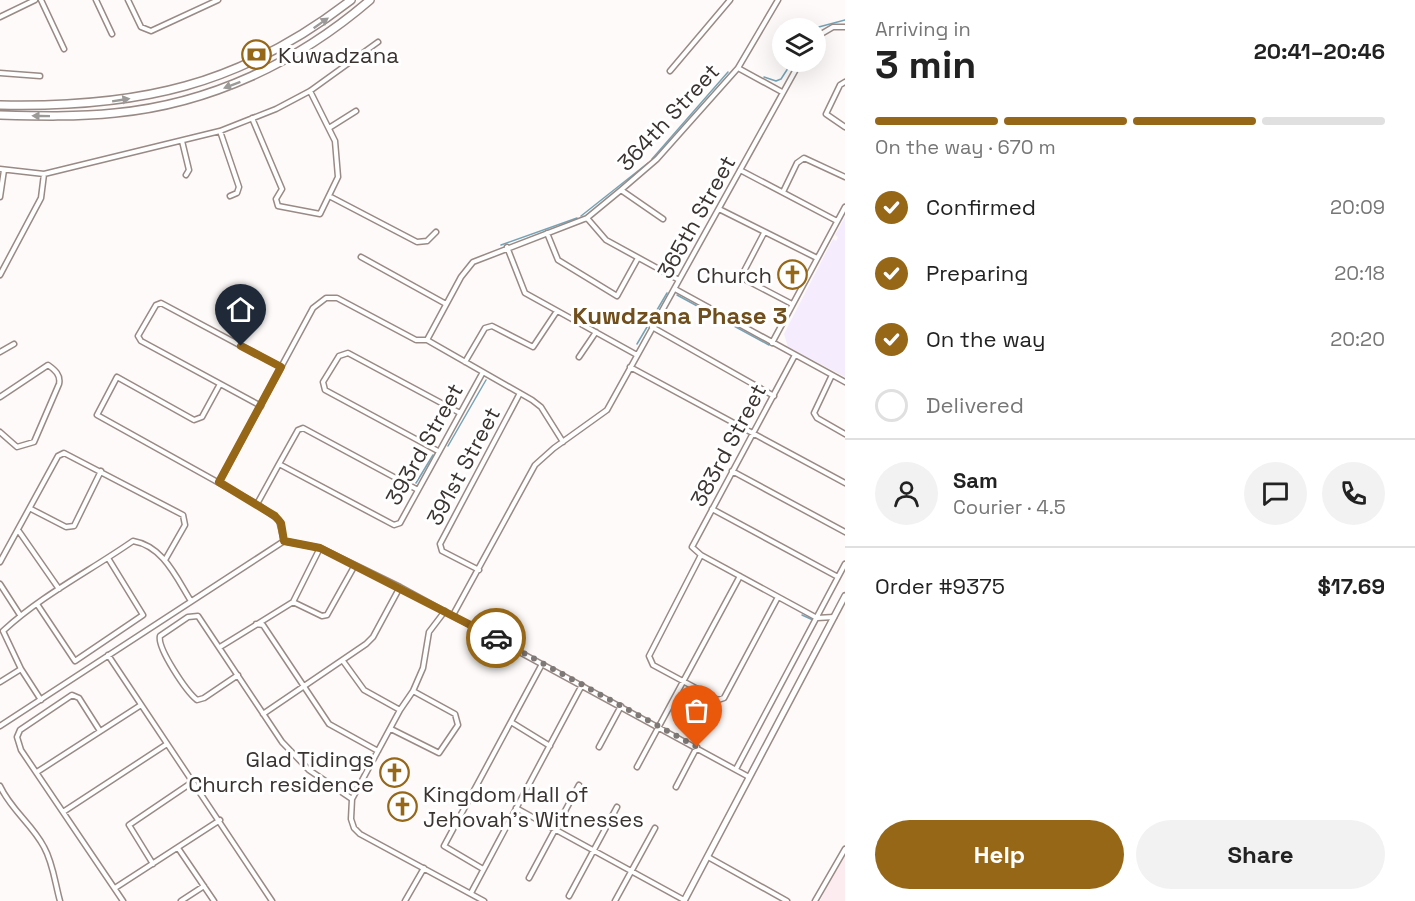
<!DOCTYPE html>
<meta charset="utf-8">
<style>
body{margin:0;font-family:"Space Grotesk",sans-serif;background:#f2f2f2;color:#222;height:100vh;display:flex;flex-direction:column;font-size:22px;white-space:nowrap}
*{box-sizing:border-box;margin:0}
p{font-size:20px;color:#767676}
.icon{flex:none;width:33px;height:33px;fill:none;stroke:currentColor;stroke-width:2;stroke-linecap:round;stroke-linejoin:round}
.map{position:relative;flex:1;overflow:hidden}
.sheet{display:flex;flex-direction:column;background:#fff;width:570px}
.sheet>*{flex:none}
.controls{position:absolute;left:772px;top:18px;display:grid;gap:12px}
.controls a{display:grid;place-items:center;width:54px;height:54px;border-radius:50%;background:#fff;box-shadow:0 6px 24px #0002;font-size:30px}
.pin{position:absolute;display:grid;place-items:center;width:51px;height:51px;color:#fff;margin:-62px -26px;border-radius:50% 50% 50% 0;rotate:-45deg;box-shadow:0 0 6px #0007}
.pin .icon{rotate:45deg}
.courier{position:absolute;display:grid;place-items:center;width:60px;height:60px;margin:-30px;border:4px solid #976718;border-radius:50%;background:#fff;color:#222;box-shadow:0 2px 8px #0007}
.summary em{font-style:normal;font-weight:600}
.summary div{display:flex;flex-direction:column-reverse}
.summary{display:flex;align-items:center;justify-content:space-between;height:102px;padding:0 30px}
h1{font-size:39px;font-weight:600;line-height:45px}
.bar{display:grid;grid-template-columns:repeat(4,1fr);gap:9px 6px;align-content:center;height:72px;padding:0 30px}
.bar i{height:8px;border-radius:4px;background:#e0e0e0}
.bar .active{background:#976718}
.bar p{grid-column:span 4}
.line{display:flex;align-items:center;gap:15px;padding:0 30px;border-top:2px solid #e0e0e0}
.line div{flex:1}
.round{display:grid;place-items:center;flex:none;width:63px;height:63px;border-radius:32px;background:#f2f2f2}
ol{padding:0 30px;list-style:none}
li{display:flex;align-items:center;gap:18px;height:66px}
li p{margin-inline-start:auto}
li .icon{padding:6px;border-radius:50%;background:#976718;color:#fff;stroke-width:4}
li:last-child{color:#767676}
li i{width:33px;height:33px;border:3px solid #e0e0e0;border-radius:50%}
.cta{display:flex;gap:12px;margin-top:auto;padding:12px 30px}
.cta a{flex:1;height:69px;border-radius:36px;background:#976718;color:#fff;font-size:24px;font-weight:600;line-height:69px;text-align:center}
.cta a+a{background:#f2f2f2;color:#222}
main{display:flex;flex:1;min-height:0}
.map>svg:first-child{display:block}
.commercial{fill:#fcecef}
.education{fill:#f5edfe}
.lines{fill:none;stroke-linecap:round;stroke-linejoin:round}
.stream{stroke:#75a3b7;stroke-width:1.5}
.minor-casing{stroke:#998a85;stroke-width:7}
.tertiary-casing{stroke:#998a85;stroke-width:8}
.trunk-casing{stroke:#998a85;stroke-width:10}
.minor{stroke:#fff;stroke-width:4}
.tertiary{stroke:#fff;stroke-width:5}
.trunk{stroke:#fff;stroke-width:7}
.oneway{fill:#9c9a98}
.done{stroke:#7e7977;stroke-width:6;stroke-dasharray:0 10.8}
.route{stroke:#976718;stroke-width:8}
.labels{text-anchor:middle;stroke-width:6;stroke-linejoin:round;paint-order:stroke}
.poi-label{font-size:22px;fill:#3a3431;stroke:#fff;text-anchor:start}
.street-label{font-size:22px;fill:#3a3431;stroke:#fff}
.neighbourhood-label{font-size:24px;font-weight:bold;fill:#714f1c;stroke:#fff}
</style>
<main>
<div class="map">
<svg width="845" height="901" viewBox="0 0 845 901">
<rect width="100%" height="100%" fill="#fdfaf9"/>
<path class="commercial" d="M845,850V901H820Z"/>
<path class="education" d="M845,217V377L788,347L784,334L833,239L836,241L838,237L835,235Z"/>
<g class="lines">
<path class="stream" d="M815,28L845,20
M764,77L776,81L781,79L792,62
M652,159L728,72
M581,216L648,163
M501,245L577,218
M677,295L769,345
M637,344L667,293
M448,446L486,380
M416,483L433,455
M802,615L813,620"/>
<defs>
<path id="minor" d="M41,0L64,49
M96,0L112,34
M128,0L141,27L151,31L218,0
M0,17L35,0
M816,37L833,27H845
M738,68L782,92
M670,71L730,0
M0,73L40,76
M845,82L840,85L826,114L845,127
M252,118L282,189L276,199L278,206L320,214L338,177L335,141L310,91
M329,128L356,111
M220,131L239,187L237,193L230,196
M182,141L189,170L186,175
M0,169L44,174L220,131L276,109L310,91L378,42
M740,170L837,221
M621,190L663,219
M783,192L797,163L804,158L845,177
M329,196L417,242L427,241L436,232
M0,197L4,170
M719,209L817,258
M587,218L606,240L679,280
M547,233L558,260L617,296L638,258
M764,233L742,275L746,280L792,304
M507,247L525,293L637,355
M361,257L446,304
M0,275L41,198L44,174
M675,289L845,382
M652,327L774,396
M427,340L461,277L473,262L587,218L621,190L657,159L738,68L778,0
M427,340L532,400L541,407L563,442
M772,343L845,207
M0,352L14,344
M795,355L692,547L701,555L817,618L834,617
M579,357L596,332
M465,362L485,328L492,326L533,347L557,311
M630,367L845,483
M832,375L814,413L817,418L845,434
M220,384L202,417L194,420L117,377L97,415L257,504L279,464L394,525L400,523L483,372
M0,397L48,365C55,370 61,375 59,384L34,442L17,447L0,432
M261,406L141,341L138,336L156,305L161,303L281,367
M438,451L325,390L323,382L339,356L348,353L460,413
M279,464L298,430L303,428L418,490
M732,471L845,532
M219,482L313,308L326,298H337L416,340H427
M257,504L279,520L284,541L320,548L400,587L749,777
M31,509L66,527L74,526L101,471
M712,509L838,577
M18,530L59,589
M701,555L649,656L653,665L718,700L724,698L778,597
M0,562L58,456L64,453L183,515L185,525L165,560
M479,570L442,551L440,544L520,393
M0,584L20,615
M293,602L322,616L327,615L355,565
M37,604L75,661L143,615L108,558
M445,611L429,632L423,668L413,691L400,710L352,799L351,819L354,828L360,834L484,901
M453,615L535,465L554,448L607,410L800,62
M256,624L263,625L329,724L378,751
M220,647L293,602L320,548
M108,655L272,901
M343,661L364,690L400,710
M238,675L204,698L197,700C186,691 157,648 160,636L188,617L198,616L282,742L309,770L352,799
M0,682L21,669
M41,700L21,669L3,631C42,595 90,571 133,541C163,546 176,577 191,601
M263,714L366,644L373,637L400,587
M511,722L550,746
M0,726L284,541
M391,729L439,753L458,725L455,714L413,691
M100,731L79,698L72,695L20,730L17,737L21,750L123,901
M599,747L621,706
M637,767L740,576
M736,769L845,564
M37,772L141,705
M0,786C11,810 32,824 44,847C53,863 55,883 60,901
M676,787L697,747
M516,808L684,900
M63,812L167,744
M178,848L214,901
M708,857L787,901
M153,864L129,825L194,781
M483,869L444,846L542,664
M529,878L579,785
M115,888L220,820
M471,893L582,685
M569,896L617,807
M181,901L204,886
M405,901L424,868
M615,901L655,828
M815,901L845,849"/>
<path id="tertiary" d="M684,901L845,596"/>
<path id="trunk" d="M0,105C138,108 240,86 351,0
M0,115C38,116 77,117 115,113C210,104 298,62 370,0"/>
</defs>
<use href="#minor" class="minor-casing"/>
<use href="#tertiary" class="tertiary-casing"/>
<use href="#trunk" class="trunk-casing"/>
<use href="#minor" class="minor"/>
<use href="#tertiary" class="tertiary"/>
<use href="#trunk" class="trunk"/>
</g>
<defs><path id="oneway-solid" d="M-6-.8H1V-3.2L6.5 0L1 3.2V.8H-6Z" transform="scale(1.5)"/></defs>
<g class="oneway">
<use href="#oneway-solid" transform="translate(321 23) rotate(-35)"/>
<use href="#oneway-solid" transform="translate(232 85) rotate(159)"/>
<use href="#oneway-solid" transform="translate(121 100) rotate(-9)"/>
<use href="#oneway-solid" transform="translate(41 116) rotate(-179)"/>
</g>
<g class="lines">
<path class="done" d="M496,638L697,747"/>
<path class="route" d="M241,346L281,367L219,482L275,516L281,523L284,541L320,548L496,638"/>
</g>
<defs>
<symbol id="bank-ring" viewBox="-11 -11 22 22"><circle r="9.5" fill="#fff" stroke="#976718" stroke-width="1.5"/><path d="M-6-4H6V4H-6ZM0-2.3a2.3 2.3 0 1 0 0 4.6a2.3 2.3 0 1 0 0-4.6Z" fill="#976718"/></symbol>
<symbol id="church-ring" viewBox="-11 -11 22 22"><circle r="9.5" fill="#fff" stroke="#976718" stroke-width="1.5"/><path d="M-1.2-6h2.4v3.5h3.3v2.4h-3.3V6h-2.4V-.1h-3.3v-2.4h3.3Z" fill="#976718"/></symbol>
</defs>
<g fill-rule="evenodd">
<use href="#bank-ring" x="240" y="38" width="33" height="33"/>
<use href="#church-ring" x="776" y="258" width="33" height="33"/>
<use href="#church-ring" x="378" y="756" width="33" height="33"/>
<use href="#church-ring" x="386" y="790" width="33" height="33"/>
</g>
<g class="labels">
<g class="poi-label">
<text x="278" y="63">Kuwadzana</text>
<text x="772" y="283" text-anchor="end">Church</text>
<text x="374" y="767" text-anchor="end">Glad Tidings<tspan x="374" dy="25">Church residence</tspan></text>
<text x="423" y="802">Kingdom Hall of<tspan x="423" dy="25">Jehovah's Witnesses</tspan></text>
</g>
<g class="street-label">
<text transform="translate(668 117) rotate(-47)" y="8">364th Street</text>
<text transform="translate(696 217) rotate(-61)" y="8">365th Street</text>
<text transform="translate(424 444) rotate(-61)" y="8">393rd Street</text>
<text transform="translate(728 445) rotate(-62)" y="8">383rd Street</text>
<text transform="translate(463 466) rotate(-62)" y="8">391st Street</text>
</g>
<g class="neighbourhood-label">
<text x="680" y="324">Kuwdzana Phase 3</text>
</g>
</g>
</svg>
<div class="controls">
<a><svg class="icon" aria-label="layers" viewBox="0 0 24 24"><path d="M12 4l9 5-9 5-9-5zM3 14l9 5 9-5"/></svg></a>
</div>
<div class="pin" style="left:697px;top:747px;background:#ea580c"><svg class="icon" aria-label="bag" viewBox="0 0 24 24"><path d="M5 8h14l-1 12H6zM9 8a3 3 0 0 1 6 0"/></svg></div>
<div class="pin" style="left:241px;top:346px;background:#1f2937"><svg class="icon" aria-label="home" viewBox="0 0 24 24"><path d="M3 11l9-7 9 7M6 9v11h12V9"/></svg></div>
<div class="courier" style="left:496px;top:638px"><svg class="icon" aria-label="car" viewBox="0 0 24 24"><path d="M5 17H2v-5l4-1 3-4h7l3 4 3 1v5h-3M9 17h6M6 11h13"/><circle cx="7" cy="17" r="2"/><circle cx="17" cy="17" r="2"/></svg></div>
</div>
<section class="sheet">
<div class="summary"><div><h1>3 min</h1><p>Arriving in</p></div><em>20:41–20:46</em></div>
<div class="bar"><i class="active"></i><i class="active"></i><i class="active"></i><i></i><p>On the way · 670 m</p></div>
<ol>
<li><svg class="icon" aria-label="check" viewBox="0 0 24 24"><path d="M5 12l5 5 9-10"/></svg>Confirmed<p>20:09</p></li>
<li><svg class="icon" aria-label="check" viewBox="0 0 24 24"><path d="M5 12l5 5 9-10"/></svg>Preparing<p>20:18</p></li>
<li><svg class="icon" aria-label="check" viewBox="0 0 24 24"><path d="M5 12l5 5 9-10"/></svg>On the way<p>20:20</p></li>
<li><i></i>Delivered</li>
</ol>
<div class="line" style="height:108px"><a class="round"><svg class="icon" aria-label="person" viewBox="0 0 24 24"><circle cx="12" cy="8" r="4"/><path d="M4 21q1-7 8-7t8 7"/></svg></a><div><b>Sam</b><p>Courier · 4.5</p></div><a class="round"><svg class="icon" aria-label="chat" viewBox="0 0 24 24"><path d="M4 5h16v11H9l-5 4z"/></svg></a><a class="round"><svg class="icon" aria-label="phone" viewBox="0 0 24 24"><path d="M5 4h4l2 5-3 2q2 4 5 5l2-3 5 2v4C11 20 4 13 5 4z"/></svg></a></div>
<div class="line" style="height:78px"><div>Order #9375</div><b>$17.69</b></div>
<div class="cta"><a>Help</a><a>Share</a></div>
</section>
</main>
